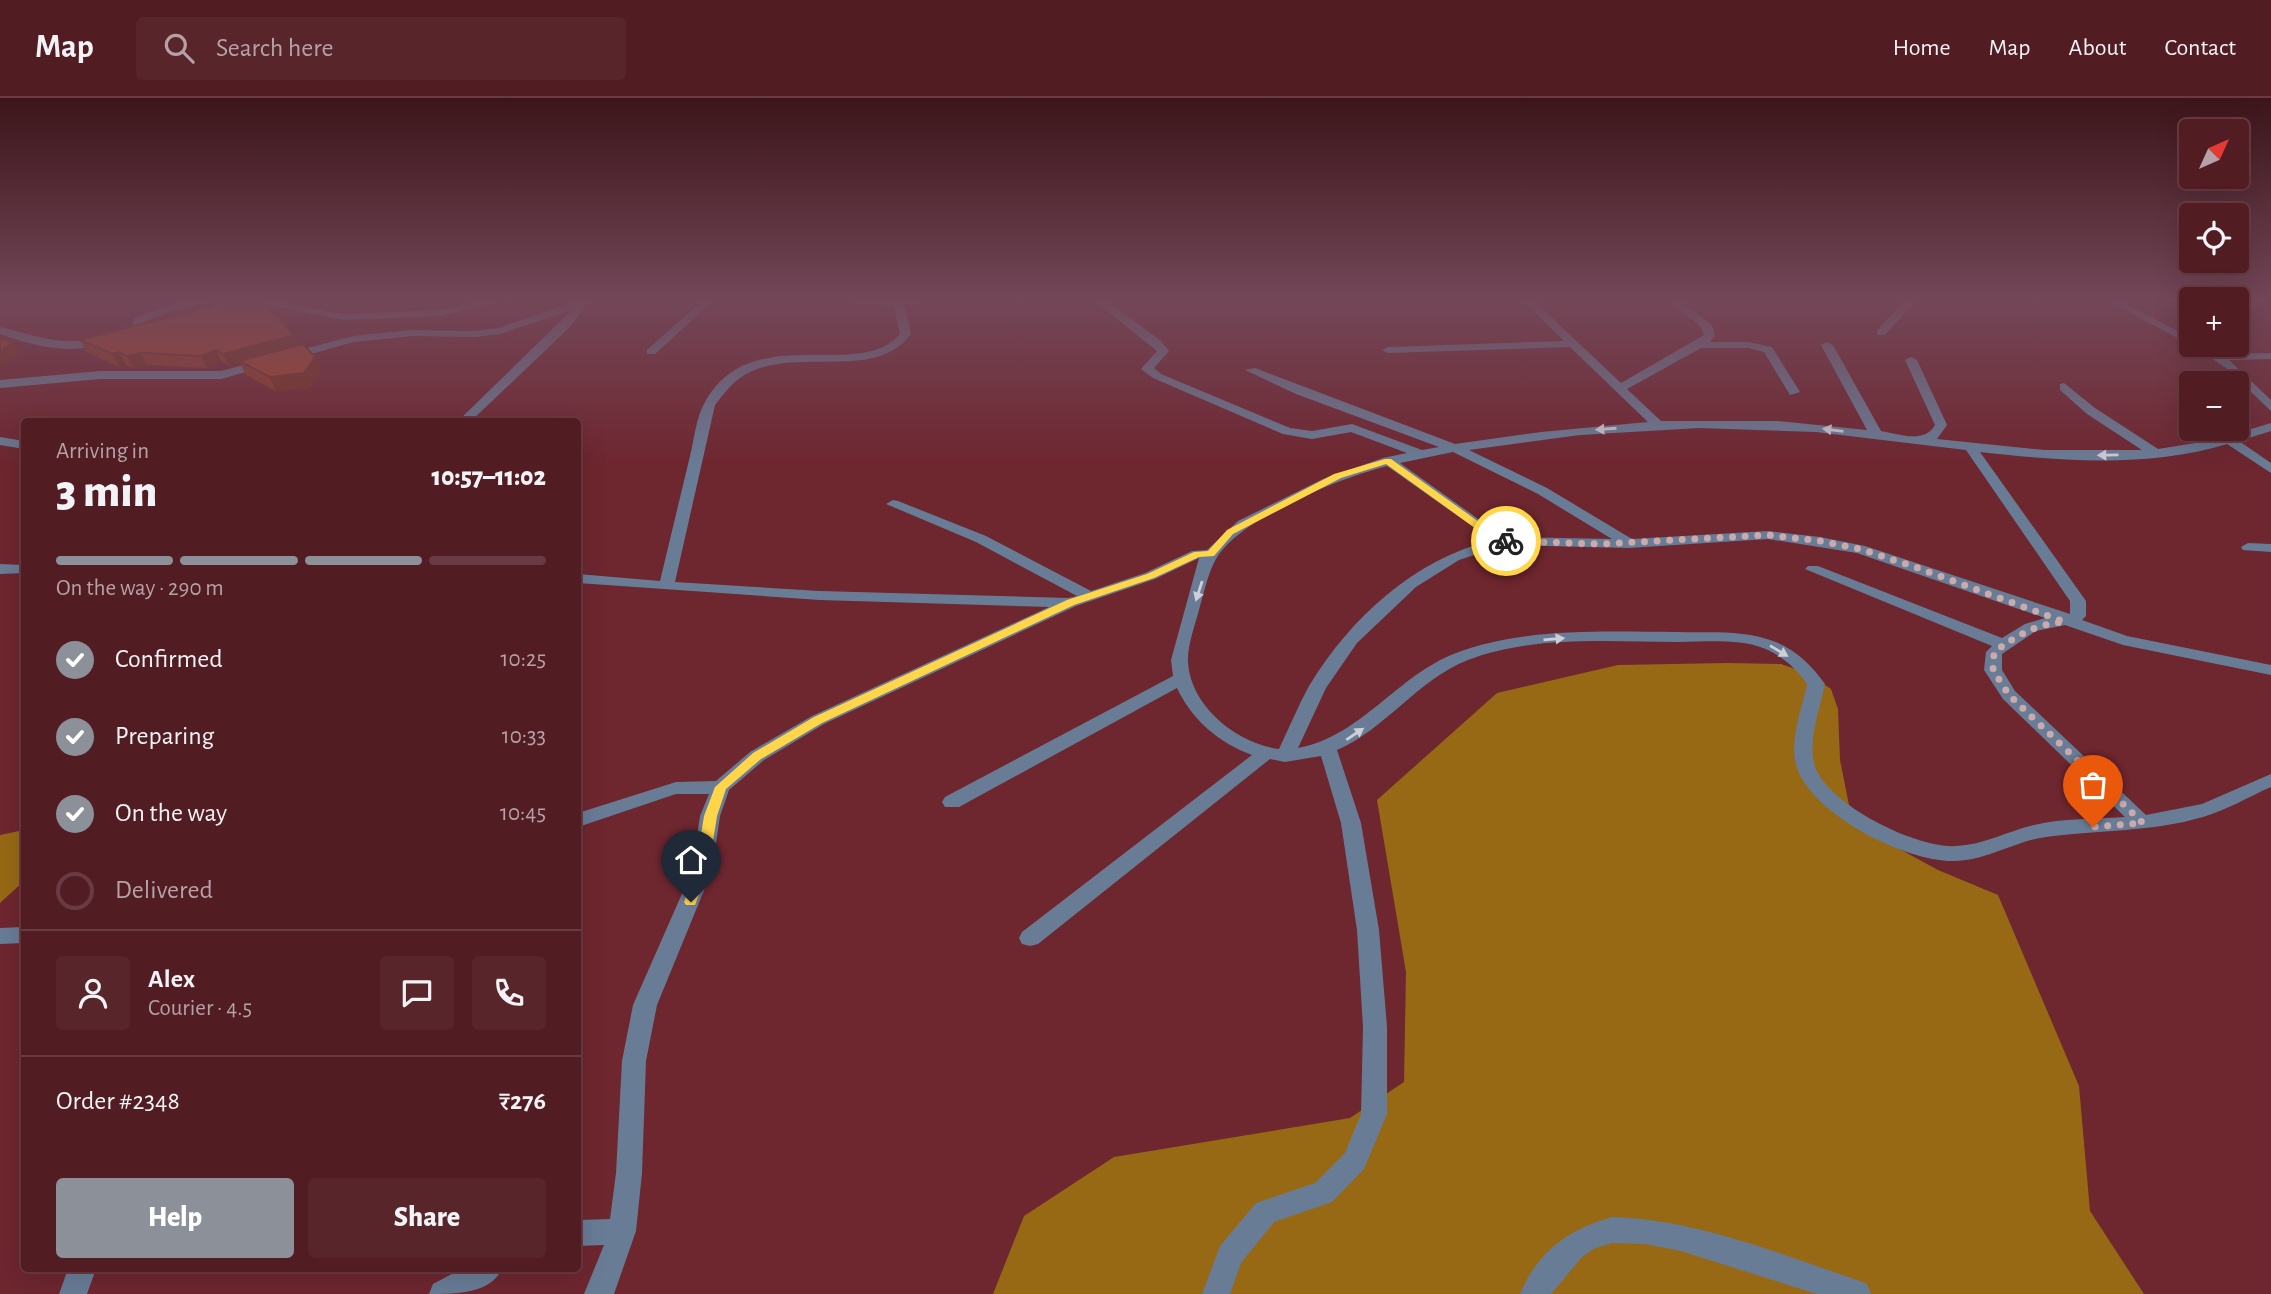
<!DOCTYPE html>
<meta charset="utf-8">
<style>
body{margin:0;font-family:"Alegreya Sans",sans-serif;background:#58252b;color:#f1f3f6;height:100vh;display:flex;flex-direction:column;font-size:26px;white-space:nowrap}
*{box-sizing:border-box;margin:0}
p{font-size:23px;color:#b5a1a6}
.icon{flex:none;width:38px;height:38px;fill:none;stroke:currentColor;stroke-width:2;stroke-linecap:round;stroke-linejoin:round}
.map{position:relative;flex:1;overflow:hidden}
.side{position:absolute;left:21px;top:320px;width:560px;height:854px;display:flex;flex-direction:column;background:#521c23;border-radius:7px;box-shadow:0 7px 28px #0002,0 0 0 2px #683a41}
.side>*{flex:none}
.needle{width:46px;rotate:45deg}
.controls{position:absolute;left:2179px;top:21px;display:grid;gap:14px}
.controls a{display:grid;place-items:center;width:70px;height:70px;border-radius:7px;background:#521c23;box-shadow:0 7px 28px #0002,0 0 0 2px #683a41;font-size:35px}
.pin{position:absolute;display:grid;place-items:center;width:60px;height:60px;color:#fff;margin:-72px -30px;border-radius:50% 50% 50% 0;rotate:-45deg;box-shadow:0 0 7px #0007}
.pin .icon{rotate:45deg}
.courier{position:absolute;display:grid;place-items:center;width:70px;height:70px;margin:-35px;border:5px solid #ffd54a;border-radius:50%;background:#fff;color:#222;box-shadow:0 2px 9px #0007}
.headline em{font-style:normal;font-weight:800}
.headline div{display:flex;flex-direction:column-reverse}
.headline{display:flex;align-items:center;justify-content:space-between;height:119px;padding:0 35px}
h1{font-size:46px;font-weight:800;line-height:52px}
.bar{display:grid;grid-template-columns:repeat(4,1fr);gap:10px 7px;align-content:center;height:84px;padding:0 35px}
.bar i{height:9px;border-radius:5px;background:#683a41}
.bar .active{background:#8c9099}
.bar p{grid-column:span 4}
.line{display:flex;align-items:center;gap:18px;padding:0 35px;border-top:2px solid #683a41}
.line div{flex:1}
.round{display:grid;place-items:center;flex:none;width:74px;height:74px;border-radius:7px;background:#58252b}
ol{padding:0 35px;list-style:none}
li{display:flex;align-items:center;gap:21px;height:77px}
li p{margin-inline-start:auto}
li .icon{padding:7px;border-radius:50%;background:#8c9099;color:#fff;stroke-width:4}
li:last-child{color:#b5a1a6}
li i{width:38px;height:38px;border:4px solid #683a41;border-radius:50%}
.primary-button{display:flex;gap:14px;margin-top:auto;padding:14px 35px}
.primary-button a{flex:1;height:80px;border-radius:7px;background:#8c9099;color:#fff;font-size:28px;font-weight:800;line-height:80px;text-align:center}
.primary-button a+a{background:#58252b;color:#f1f3f6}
header{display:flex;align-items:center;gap:42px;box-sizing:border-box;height:98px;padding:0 35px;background:#521c23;border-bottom:2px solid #683a41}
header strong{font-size:33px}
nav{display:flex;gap:38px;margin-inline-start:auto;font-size:24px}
.search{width:490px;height:63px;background:#58252b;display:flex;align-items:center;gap:18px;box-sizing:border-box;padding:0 24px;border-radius:7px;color:#b5a1a6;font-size:26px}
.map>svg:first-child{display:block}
.forest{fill:#976915}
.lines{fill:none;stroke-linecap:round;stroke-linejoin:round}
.minor{fill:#697c96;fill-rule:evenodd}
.wall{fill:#8f3a22}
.shaded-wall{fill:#742f1c}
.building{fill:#a64328;stroke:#742f1c;stroke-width:2}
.oneway{fill:#ceced6}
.route{fill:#ffd54a}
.done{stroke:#c9aaad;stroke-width:7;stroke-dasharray:0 12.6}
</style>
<header>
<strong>Map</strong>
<div class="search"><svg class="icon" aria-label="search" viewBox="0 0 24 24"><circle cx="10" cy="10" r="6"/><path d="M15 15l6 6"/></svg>Search here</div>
<nav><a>Home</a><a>Map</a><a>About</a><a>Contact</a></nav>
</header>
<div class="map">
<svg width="2271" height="1196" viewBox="0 0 2271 1196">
<rect width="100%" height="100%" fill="#6e262f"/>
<path class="forest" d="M1727,565L1781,566L1807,575L1831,591L1838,611L1840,662L1849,707L1885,743L1938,772L1998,797L2079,988L2090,1113L2144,1196H993L1024,1118L1114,1059L1350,1020L1404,984L1406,874L1377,702L1497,595L1618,567Z
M24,732V783L0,805V737Z"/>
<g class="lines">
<path class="minor" d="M200,201H220L173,213L144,224L141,232C89,258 53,255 0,236V229C53,243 80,253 132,228L135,220L166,208Z
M238,201H260L343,216L441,212L490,201H508L441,218L343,222Z
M704,201H715L655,256H647V252Z
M843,201H937L905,208L911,236C873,287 792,244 740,280C730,287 723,297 715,307L675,484L820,493L1068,500L1077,498L976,444L886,406L893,402L898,403L986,438L1091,493L1145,475L1192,453L1207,452L1238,423L1323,381L1383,360L1407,355L1351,334L1312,341L1283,336L1153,280L1141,271L1157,253L1092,201H1104L1160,242L1169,253L1154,270L1161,276L1290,330L1312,333L1352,326L1422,352L1439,349L1296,296L1245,272L1255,270L1455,346L1541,334L1648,324L1570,249L1388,255L1382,252L1388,249L1564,243L1521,201H1532L1621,285L1704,237C1701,220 1677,218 1673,201H1683L1685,207L1712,227L1715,238L1710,244H1748L1772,249L1800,294L1790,297L1764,254L1748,250H1701L1627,291L1661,323H1777L1867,332L1821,247L1827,244L1833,247L1881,333C1899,336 1924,346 1935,327L1905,262L1911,259L1917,262L1947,327L1937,341L2045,352H2142L2087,316L2060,292V286L2064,285L2095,310L2158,351L2214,342L2271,325V333L2239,343L2271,365V375L2227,346C2149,370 2060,363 1980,354L2086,503V518L2082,522L2127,538L2271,567V577L2123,547L2065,527L2036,533L2002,556V572L2015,593L2146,717L2202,706L2271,676V689C2248,699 2227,712 2203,719C2152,734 2099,732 2046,739C2015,743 1986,763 1954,763C1906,764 1813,717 1797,670C1788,645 1802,611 1807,586C1795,569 1778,554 1757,548C1733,541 1704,544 1678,544C1609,544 1533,537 1468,562C1417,582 1386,631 1337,652L1361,725L1379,832L1387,929V1016L1364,1071L1332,1104L1274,1124L1241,1165L1230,1196H1202L1220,1148L1256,1105L1315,1085L1345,1055L1361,1016L1363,929L1357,832L1341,725L1321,658L1285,664L1270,661L1038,846L1030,848L1022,846L1019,840L1022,834L1252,657C1219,645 1192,622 1177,590L959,709H945L942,704L945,699L1173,578L1171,562L1199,460L1155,481L1076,508L824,626L764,662L729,692L720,718L712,773L657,907L646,963L642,1075L636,1133L614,1196H584L604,1147L578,1148V1122L610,1121L616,1075L622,963L633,907L692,773L700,718L709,696H676L578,729V715L676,684L716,683L750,654L812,618L1049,509L820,502L578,485V476L660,483C670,441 680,400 690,358C694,342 696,320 704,306C749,220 858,285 900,236L894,209L848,204ZM1699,330L1816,334L1966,352L2070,503V516L1865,448L1820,439L1768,433L1632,441L1547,390L1469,352L1580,337ZM1453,354L1538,396L1612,441L1508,439L1488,428L1400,365ZM1387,368L1492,442C1414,462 1351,519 1309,588C1298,608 1289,630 1279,651C1238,646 1191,609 1188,565C1187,547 1196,525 1200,508C1206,488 1210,464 1225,449C1257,414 1341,380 1387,368ZM1768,441L1857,455L2045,520L2025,526L2002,540L1818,468H1808L1805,471L1992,548L1986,554L1984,572L2003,601L2125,719C2095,721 2063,720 2034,727C2008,733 1983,747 1956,748C1918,751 1831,708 1816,671C1806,646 1820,611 1825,586C1810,565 1792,548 1767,541C1738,532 1707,535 1677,534C1604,534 1525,529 1456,555C1396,578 1362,638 1298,650L1326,590L1357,545L1416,489L1459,462L1505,447L1629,450Z
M1906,201H1917L1885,237H1877V233Z
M2104,201H2117L2191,240V247H2203L2218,256L2271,255V261L2229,262L2271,302V313L2226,270L2191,247Z
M580,202L589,204L570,229L470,324H457L572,212L500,236L475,239L412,238L354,244L221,281H100L0,290V282L100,273H221L353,238L412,232L475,233L498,230Z
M0,339L24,343V351L0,347Z
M2248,445L2271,446V454L2243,452L2241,449Z
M0,466L24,467V475L0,476Z
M24,829V845L0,846V830Z
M1613,1119C1698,1122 1777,1155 1857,1182L1867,1186L1871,1196H1817L1681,1153L1645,1146L1613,1145L1595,1150L1582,1159L1551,1196H1520C1537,1154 1570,1130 1613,1119Z
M68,1171H96L87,1196H59Z
M461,1171H502C490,1196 455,1196 429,1196L433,1186Z"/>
</g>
<path class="wall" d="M80,242L298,247L315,259L321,273L310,289L276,293L246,277L240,265L229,268L222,264L207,270L147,267L134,270L126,267L119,269L86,254Z"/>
<path class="shaded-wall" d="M294,237L299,249L239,263L240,265L229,268L223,256Z
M13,244L20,256L0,270V253Z
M216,252L222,264L207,270L201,258Z
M119,254L126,267L119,269L113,256Z
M141,255L147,267L134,270L127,258Z
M315,259L321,273L310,289L276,293L270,279Z"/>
<path class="building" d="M229,201H261L294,237L223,256L216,252L201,258L141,255L127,258L119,254L113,256L80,242L208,209Z
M0,241L13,244L0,253Z
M303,246L315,259L304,275L270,279L239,263Z"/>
<defs><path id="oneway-solid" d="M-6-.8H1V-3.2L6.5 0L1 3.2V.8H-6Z" transform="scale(1.75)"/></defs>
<g class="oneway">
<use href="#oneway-solid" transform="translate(1606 331) rotate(176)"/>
<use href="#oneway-solid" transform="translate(1833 332) rotate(-173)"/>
<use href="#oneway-solid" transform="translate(2108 357) rotate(179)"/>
<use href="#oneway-solid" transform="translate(1199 493) rotate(108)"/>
<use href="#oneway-solid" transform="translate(1554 541) rotate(-5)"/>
<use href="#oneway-solid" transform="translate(1779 553) rotate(31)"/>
<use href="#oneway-solid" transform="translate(1355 636) rotate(-34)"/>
</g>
<linearGradient id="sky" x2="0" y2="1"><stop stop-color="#3c151a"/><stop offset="0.55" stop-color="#734758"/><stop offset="1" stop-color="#734758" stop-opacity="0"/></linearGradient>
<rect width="2271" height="368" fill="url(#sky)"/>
<path class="route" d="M1385,361H1391L1486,429L1511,443L1503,445L1479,433L1386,366L1341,380L1233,436L1214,458L1199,459L1154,480L1074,507L822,625L761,661L726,691L717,718L708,774L695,807H686L684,804L695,774L704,718L715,689L753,655L814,619L1067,502L1147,476L1194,454L1208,453L1227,432L1334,376Z"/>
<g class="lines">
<path class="done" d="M1506,443L1601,446L1768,437L1820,443L1860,451L1915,469L2065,524C2035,526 2018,537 1994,554L1993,572L2009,597L2143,725L2093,729"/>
</g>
</svg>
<div class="controls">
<a><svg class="needle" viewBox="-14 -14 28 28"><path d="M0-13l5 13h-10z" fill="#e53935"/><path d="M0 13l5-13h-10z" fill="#b5a1a6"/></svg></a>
<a><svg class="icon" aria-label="locate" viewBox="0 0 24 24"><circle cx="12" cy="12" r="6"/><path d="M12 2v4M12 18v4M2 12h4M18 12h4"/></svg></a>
<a>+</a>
<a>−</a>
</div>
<div class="pin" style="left:2093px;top:729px;background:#ea580c"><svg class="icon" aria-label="bag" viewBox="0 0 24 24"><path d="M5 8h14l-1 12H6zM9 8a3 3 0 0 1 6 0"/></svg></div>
<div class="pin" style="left:691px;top:804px;background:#1f2937"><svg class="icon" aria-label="home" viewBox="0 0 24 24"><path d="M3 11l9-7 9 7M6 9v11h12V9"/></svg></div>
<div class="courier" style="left:1506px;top:443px"><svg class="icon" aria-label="bike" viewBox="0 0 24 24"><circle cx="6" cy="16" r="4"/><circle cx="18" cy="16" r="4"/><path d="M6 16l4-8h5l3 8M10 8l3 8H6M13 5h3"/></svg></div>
<section class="side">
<div class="headline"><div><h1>3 min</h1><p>Arriving in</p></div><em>10:57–11:02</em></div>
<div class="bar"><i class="active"></i><i class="active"></i><i class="active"></i><i></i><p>On the way · 290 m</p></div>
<ol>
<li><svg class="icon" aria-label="check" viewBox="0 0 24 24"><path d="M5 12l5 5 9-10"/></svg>Confirmed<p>10:25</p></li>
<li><svg class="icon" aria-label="check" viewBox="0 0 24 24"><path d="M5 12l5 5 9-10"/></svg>Preparing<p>10:33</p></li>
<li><svg class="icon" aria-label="check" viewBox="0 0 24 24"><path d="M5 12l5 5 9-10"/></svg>On the way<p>10:45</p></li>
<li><i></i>Delivered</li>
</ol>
<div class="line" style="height:126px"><a class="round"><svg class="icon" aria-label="person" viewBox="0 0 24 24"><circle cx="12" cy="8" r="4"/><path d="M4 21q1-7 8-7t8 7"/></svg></a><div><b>Alex</b><p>Courier · 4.5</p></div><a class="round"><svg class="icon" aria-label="chat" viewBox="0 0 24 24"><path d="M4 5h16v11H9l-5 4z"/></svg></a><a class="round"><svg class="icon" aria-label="phone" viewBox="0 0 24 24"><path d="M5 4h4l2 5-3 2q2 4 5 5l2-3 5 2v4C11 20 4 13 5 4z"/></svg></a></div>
<div class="line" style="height:91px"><div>Order #2348</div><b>₹276</b></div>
<div class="primary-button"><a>Help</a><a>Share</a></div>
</section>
</div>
